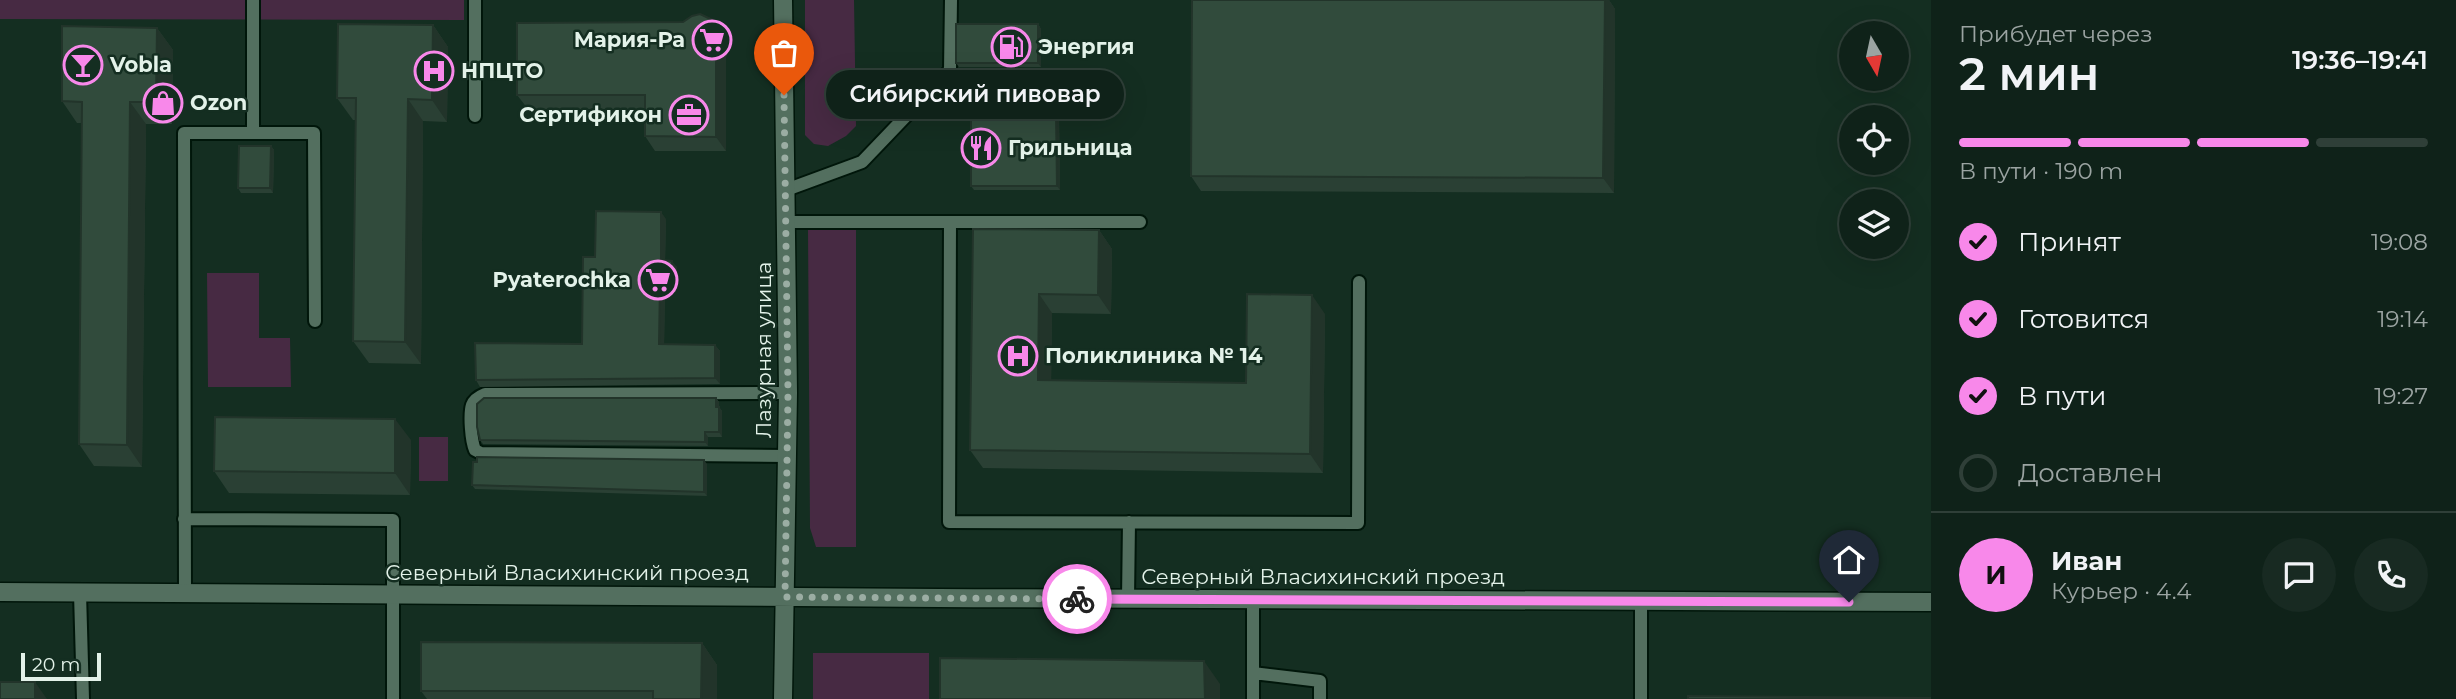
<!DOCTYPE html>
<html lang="ru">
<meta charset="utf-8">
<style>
body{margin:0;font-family:Montserrat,sans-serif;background:#182a22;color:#f1f3f6;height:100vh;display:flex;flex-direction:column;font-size:26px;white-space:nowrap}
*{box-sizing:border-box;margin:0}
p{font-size:23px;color:#9ba4a2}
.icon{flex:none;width:38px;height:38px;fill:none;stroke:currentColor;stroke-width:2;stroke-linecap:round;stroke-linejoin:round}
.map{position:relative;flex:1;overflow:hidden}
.panel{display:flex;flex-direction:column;background:#0f2219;width:525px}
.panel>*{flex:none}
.needle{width:46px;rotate:171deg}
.tools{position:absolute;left:1839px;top:21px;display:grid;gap:14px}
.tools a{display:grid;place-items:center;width:70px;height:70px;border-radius:50%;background:#0f2219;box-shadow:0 7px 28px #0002,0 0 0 2px #2f3f38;font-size:35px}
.scale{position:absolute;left:21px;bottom:18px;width:80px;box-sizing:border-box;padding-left:7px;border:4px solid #e3f2e9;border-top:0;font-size:19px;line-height:24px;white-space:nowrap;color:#e3f2e9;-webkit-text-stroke:5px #142e21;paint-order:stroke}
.pin{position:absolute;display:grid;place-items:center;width:60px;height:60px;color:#fff;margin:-72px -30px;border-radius:50% 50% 50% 0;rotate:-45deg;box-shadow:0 0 7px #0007}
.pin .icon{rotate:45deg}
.courier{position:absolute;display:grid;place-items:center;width:70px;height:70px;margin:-35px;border:5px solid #f888ea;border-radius:50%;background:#fff;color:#222;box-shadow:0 2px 9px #0007}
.bubble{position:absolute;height:49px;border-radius:24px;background:#0f2219;box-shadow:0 7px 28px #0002,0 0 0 2px #2f3f38;font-size:23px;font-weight:600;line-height:49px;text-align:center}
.head em{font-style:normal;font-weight:600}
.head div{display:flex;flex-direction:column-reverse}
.head{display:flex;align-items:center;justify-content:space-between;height:119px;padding:0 28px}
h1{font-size:46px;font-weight:600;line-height:52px}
.bar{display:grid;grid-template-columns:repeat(4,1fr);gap:10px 7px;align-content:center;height:84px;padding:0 28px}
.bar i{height:9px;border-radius:5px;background:#2f3f38}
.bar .on{background:#f888ea}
.bar p{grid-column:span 4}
.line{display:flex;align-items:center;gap:18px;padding:0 28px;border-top:2px solid #2f3f38}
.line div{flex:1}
.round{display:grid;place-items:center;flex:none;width:74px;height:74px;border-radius:37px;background:#182a22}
ol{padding:0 28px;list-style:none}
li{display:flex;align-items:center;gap:21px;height:77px}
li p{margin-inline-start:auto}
li .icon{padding:7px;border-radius:50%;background:#f888ea;color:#111;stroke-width:4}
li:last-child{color:#9ba4a2}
li i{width:38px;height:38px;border:4px solid #2f3f38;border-radius:50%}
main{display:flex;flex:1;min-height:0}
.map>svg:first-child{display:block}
.green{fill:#472a43}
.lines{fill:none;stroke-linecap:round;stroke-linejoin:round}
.lane-casing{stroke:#00160a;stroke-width:16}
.street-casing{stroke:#00160a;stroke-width:21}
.lane{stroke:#536f5f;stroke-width:12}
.street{stroke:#536f5f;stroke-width:18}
.wall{fill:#2a4034}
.shaded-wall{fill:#22342a}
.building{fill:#314b3c;stroke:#22342a;stroke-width:2}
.done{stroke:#9bada3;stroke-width:7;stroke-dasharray:0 12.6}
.route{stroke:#f888ea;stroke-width:9}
.labels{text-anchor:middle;stroke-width:5;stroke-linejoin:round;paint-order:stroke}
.poi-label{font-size:21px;font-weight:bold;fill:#e3f2e9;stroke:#142e21;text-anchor:start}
.street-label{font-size:21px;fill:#e3f2e9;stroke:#142e21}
</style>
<main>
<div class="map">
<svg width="1931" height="699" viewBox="0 0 1931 699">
<rect width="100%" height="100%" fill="#142e21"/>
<path class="green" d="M0,0H464V20L0,19Z
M805,0H854L856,126L846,136L828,146L814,144L805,135Z
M808,230H856V547H816L810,528Z
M207,273H259V338H290L291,387H208Z
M419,437H448V481H419Z
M813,653H929V699H813Z"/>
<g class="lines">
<defs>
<path id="lane" d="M253,0V133
M475,116V0
M786,190L862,162L950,70L951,0
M786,222H1140
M950,222L949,522L1358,523L1359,282
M787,456L481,453L475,450C471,441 469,414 472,405C474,399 480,396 485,394L788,393
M184,519L393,520V699
M80,593L83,699
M185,593L184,133H314L315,321
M1128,599L1129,522
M1253,673L1320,681V699
M1253,699V601
M1641,699V601"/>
<path id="street" d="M783,0L788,393L783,699
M0,592C644,596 1287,601 1931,602"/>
</defs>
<use href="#lane" class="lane-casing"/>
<use href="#street" class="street-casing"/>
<use href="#lane" class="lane"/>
<use href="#street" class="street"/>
</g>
<path class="wall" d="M1192,0H1609L1615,9L1614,193L1201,191L1191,176Z
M719,23L729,38L730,48L726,57V151H655L645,136V109H528L517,95Z
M1038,24L1041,29V67H959L956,63Z
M433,25L448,47L447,122L423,121L421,364L369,363L353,341L356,120H353L337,98Z
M157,28L173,50L172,124H146L142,467L94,466L79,444L82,123H77L62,101Z
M1059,116L1060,190H974L971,186Z
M271,146L274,150L273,193H241L238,188Z
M666,219L665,260L677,267L676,292H665L664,344L715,345L720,351V384L480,387L476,380L582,344L595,257Z
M973,229L1099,230L1112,249L1111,314L1052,313L1051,381L1246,383L1325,314L1323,473L983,468L970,450Z
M716,398L719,402V407L722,411V437H708V446L483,444L480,440Z
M411,440L410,495L229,493L214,471Z
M477,462L707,464V496L475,489L472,485Z
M702,643L717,665V699H427L421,691Z"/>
<path class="shaded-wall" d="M1605,0H1609L1615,9L1614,193L1603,178Z
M719,23L729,38L730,48L726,57V151L716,137V43Z
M1038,24L1041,29V67L1038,63Z
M433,25L448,47L447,122L432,100Z
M157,28L173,50L172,124L156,102Z
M408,99L423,121L421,364L405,342Z
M130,102L146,124L142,467L127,445Z
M1056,112L1059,116L1060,190L1057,186Z
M271,146L274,150L273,193L270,188Z
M661,212L666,219L665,267L661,260Z
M1099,230L1112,249L1111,314L1098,295Z
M672,261L677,267L676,292L671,285Z
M660,285L665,292L664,351L659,344Z
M1039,294L1052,313L1051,399L1038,380Z
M1312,295L1325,314L1323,473L1310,454Z
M715,345L720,351V384L715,378Z
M716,398L719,402V407L722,411V437L719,432Z
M395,419L411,440L410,495L395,473Z
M705,432L708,437V446L705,442Z
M704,460L707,464V496L704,492Z
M702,643L717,665V699H701Z
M1204,661L1220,684V699H1205Z
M35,682L47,699H35Z"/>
<path class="building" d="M1192,0H1605L1603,178L1191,176Z
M700,14L719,23L720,33L716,43V137L645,136V95H517V23L683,22L692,16Z
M338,24L433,25L432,100L408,99L405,342L353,341L356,98H337Z
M956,24H1038V63H956Z
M62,26L157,28L156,102H130L127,445L79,444L82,102L62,101Z
M971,112H1056L1057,186H971Z
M239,146H271L270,188H238Z
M596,211L661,212V260L672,261L671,285H660L659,344L715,345V378L476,380L475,343L582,344L583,257H595Z
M973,229L1099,230L1098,295L1039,294L1038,380L1246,383L1247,294L1312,295L1310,454L970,450Z
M484,398H716V407H719V432H705V442L480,440L477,427V404Z
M215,417L395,419V473L214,471Z
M477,457L704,460V492L472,485L473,462H477Z
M421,642L702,643L701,699H653V691H421Z
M940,658L1204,661L1205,699H940Z
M0,682H35V699H0Z
M1688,696L1931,698V699H1688Z"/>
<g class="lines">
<path class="done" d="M784,95L788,393L785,597L1077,599"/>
<path class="route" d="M1077,599L1849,602"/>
</g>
<defs>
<symbol id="supermarket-ring" viewBox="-11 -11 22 22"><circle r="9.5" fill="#142e21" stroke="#f888ea" stroke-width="1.5"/><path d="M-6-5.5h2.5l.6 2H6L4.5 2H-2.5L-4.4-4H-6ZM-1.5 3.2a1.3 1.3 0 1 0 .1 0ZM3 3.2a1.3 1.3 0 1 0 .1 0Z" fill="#f888ea"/></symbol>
<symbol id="fuel-ring" viewBox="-11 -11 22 22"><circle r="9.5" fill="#142e21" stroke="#f888ea" stroke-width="1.5"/><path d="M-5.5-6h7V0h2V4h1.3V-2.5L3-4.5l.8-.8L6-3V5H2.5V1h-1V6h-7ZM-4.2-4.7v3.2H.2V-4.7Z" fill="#f888ea"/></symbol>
<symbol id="bar-ring" viewBox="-11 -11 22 22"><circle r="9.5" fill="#142e21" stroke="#f888ea" stroke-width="1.5"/><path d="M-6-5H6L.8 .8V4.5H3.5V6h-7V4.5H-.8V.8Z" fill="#f888ea"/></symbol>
<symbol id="hospital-ring" viewBox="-11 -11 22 22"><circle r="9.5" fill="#142e21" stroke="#f888ea" stroke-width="1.5"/><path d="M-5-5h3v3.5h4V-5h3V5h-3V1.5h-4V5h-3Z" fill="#f888ea"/></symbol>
<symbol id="shop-ring" viewBox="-11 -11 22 22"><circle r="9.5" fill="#142e21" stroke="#f888ea" stroke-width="1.5"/><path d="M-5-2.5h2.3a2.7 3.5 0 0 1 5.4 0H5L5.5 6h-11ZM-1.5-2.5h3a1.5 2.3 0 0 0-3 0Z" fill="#f888ea"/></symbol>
<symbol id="office-ring" viewBox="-11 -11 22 22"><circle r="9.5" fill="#142e21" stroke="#f888ea" stroke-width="1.5"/><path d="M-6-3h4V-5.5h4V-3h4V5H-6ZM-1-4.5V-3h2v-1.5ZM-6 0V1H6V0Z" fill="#f888ea"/></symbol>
<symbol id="restaurant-ring" viewBox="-11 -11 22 22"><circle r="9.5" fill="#142e21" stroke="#f888ea" stroke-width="1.5"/><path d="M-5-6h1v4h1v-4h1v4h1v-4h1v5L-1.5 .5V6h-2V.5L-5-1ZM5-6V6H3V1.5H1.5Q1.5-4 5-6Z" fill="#f888ea"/></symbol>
</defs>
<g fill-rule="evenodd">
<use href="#supermarket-ring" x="690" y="18" width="44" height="44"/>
<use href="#fuel-ring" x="989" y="25" width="44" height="44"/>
<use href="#bar-ring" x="61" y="43" width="44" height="44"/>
<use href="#hospital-ring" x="412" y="49" width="44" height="44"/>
<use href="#shop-ring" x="141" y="81" width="44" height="44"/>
<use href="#office-ring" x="667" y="93" width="44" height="44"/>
<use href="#restaurant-ring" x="959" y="126" width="44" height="44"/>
<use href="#supermarket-ring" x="636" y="258" width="44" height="44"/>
<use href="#hospital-ring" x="996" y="334" width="44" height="44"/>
</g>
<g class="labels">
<g class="poi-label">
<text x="685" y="47" text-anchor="end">Мария-Ра</text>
<text x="1038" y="54">Энергия</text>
<text x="110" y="72">Vobla</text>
<text x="461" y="78">НПЦТО</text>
<text x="190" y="110">Ozon</text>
<text x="662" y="122" text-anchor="end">Сертификон</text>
<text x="1008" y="155">Грильница</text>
<text x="631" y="287" text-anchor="end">Pyaterochka</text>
<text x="1045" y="363">Поликлиника № 14</text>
</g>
<g class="street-label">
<text transform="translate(764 350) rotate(-90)" y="7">Лазурная улица</text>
<text x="567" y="580">Северный Власихинский проезд</text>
<text x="1323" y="584">Северный Власихинский проезд</text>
</g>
</g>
</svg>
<div class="tools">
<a><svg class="needle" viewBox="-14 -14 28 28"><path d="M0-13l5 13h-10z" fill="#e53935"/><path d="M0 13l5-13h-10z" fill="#9ba4a2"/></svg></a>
<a><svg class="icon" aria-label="locate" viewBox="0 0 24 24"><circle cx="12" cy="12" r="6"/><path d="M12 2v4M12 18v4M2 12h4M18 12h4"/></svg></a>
<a><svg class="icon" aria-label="layers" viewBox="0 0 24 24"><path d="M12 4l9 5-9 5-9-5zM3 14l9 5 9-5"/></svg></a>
</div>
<div class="scale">20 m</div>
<div class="pin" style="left:784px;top:95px;background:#ea580c"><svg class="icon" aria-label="bag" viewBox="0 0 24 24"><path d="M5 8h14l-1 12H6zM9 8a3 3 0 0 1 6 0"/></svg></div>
<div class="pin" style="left:1849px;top:602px;background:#1f2937"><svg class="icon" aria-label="home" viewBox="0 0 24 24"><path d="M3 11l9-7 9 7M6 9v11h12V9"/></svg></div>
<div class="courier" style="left:1077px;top:599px"><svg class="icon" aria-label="bike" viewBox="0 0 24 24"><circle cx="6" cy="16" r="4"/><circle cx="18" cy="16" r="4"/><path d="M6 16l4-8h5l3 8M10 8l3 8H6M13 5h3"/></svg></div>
<div class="bubble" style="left:826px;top:70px;width:298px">Сибирский пивовар</div>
</div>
<section class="panel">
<div class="head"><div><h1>2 мин</h1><p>Прибудет через</p></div><em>19:36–19:41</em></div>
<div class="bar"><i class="on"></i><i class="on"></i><i class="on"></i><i></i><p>В пути · 190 m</p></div>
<ol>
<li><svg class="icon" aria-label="check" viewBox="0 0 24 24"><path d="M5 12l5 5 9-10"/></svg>Принят<p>19:08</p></li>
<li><svg class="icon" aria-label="check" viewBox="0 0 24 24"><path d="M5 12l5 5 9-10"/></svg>Готовится<p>19:14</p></li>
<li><svg class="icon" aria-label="check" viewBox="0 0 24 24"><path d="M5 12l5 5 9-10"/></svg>В пути<p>19:27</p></li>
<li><i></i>Доставлен</li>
</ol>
<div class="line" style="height:126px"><b class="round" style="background:#f888ea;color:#111">И</b><div><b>Иван</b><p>Курьер · 4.4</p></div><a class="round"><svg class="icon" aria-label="chat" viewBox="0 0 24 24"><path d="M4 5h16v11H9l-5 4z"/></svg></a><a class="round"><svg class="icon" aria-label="phone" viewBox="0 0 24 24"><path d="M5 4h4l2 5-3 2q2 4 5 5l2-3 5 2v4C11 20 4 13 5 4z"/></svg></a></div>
</section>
</main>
